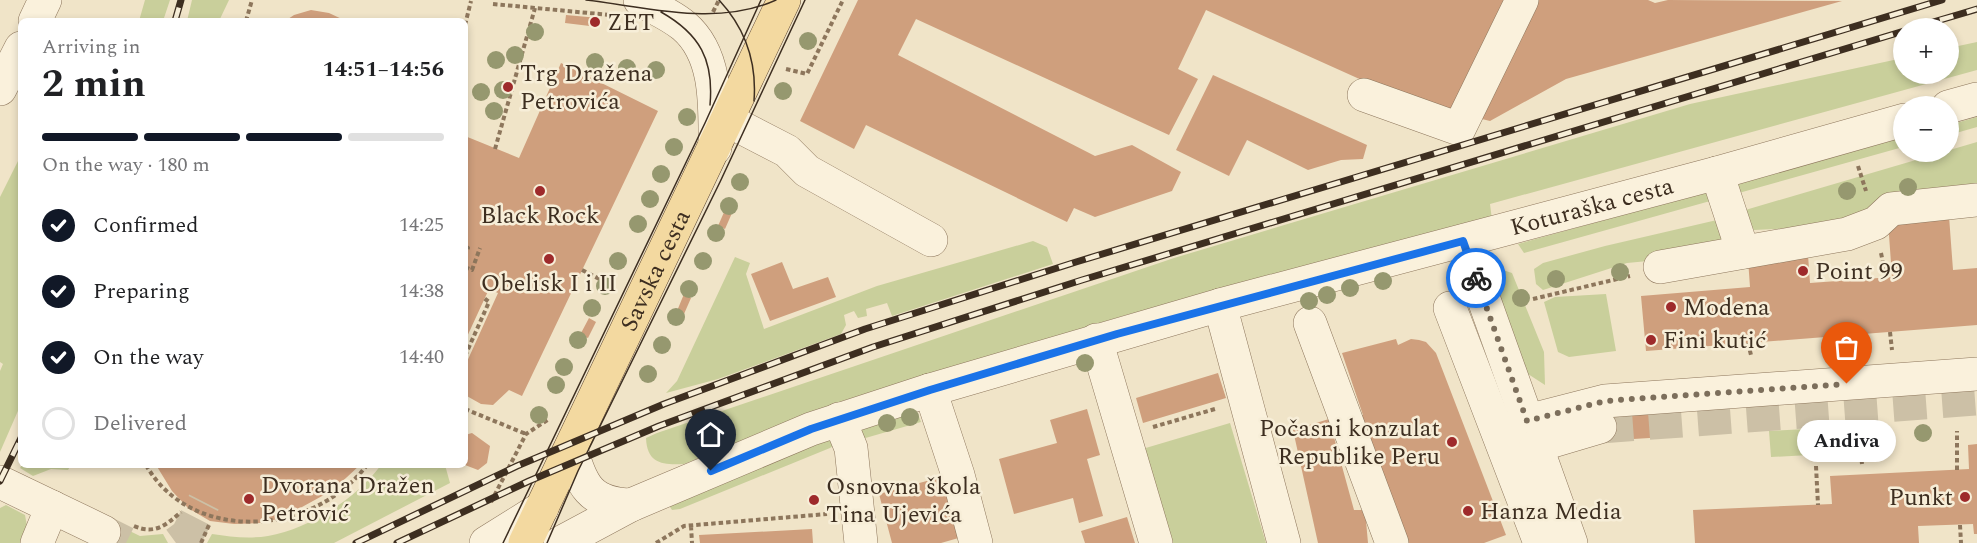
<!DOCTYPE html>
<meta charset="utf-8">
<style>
body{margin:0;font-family:Spectral,serif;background:#f2f2f2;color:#202124;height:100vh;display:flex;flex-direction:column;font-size:22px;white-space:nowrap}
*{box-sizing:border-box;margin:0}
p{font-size:20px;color:#757577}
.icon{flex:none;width:33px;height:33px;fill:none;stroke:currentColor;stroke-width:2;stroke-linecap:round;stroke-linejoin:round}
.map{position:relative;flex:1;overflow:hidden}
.sheet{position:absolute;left:18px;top:18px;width:450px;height:450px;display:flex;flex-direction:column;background:#fff;border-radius:9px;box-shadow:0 3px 9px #0003}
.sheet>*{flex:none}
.controls{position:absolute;left:1893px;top:18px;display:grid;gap:12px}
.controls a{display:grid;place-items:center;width:66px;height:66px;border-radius:50%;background:#fff;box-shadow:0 3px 9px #0003;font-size:30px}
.pin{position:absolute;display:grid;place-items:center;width:51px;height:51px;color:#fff;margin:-62px -26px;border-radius:50% 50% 50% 0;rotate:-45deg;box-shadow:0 0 6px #0007}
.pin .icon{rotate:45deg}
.courier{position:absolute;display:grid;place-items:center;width:60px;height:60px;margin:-30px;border:4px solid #1a73e8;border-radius:50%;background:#fff;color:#222;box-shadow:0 2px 8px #0007}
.bubble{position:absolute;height:42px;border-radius:21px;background:#fff;box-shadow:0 3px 9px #0003;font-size:20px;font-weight:700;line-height:42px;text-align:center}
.overview em{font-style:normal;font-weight:700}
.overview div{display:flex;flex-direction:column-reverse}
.overview{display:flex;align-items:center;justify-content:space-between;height:102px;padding:0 24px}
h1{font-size:39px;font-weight:700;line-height:45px}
.bar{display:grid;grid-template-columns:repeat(4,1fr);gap:9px 6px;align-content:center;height:72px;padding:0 24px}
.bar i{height:8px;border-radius:4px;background:#e0e0e0}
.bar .on{background:#111827}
.bar p{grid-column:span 4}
ol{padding:0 24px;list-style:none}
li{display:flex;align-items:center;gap:18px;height:66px}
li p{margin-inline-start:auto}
li .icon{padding:6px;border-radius:50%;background:#111827;color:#fff;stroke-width:4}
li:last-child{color:#757577}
li i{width:33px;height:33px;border:3px solid #e0e0e0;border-radius:50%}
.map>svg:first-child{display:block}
.green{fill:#c9cf9b}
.building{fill:#cf9f7d}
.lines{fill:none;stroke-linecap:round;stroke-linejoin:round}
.minor-tunnel{stroke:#ccc0a6;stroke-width:33;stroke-dasharray:33 16;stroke-linecap:butt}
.minor-casing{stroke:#8d765c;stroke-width:34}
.major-casing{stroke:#5b4430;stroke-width:34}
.path{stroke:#8d765c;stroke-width:4;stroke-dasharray:4.5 3;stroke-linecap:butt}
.minor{stroke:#faf1dc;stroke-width:33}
.major{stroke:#f3d9a0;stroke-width:33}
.tram{stroke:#3d2e20;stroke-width:1.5}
.rail-casing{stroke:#3d2e20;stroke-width:7}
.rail{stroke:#f7eed8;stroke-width:4.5;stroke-dasharray:14;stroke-linecap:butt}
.tree{fill:#96986f}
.done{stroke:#7c6e5b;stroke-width:6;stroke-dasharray:0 10.8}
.route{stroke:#1a73e8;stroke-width:8}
.poi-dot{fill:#9e2a2b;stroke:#f7eed8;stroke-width:2}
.labels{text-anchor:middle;stroke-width:5;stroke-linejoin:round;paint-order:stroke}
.poi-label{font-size:24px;fill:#3d2e20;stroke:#f7eed8;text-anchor:start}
.street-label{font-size:24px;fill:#3d2e20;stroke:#f7eed8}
</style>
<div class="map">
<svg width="1977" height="543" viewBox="0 0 1977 543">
<rect width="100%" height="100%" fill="#f0e4c8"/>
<path class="green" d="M145,0H170L163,21H139Z
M192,0H229L219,21H187Z
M1977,42V70L1490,204L1492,220L1126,315L839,402L684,464C663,465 647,464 646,438L657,433L1174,258L1690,104L1903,58L1904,74H1948L1949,48Z
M1977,117V127L1949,135V125Z
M1903,137V147L1524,253L1518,244Z
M1977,142V187L1850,225L1754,230L1742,211Z
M21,155V404L0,452V371L3,364L0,362V197Z
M1717,220L1722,239V254L1627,263L1543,290L1536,284L1534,269L1543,263L1605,246Z
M1033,241L1047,247L1053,264L892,316L887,303L866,309L867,316L858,318L854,311L844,315L846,325L841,334L718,379L666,393L677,381L735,257L750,263L746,274L764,329L877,286Z
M1500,269L1512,273L1544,352L1545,385L1528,374L1494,284Z
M1606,294L1616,351L1569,357L1558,352L1544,302L1555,297Z
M916,409L921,422L862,439L855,430Z
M1230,423L1266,543H1166L1139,450Z
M1825,428L1827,454L1771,457L1769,431Z
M831,437L836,444L830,448L680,509L672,510L668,504Z
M22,465H71L68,470L51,469L33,476L20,468Z
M381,465H445L450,483L334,543H207L212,534C231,537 249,539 268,536C309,529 357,498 381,465Z
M6,505L25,515L30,543H0V508Z
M109,521L140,536L163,534L168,543H99Z"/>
<path class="building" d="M858,0H1510L1455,122L1206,10L1178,69L1198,79L1169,135L916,19L898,55L1095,156L1132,145L1181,172L1172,191L1095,217L1074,208L1067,222L866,125L854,149L800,121Z
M1538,0H1648L1655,3L1668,0L1842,1L1566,79L1490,121L1482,119Z
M311,10L329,13L346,21H285L294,15Z
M566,15L599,18L598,27L565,23Z
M561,63L658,111L522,396L509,390L493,405L481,404L465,395V366L498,293L489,289L465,341V136L519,158Z
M1213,75L1367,145L1363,159L1341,160L1308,170L1247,140L1229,176L1176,150Z
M725,210L732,213L725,229L718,226Z
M1949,216L1953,270L1977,268V325L1646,351L1641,296L1750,287L1748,259L1808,255L1810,283L1892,277L1888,221Z
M782,262L793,289L828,277L836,297L770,321L751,274Z
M684,294L691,298L684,314L677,311Z
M589,318L596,322L588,338L580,335Z
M1396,339L1398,345L1411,339L1419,340L1426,342L1436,353L1506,535L1484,543H1404L1353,417L1363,415L1342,353Z
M1218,373L1226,398L1143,423L1136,398Z
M1087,409L1100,455L1087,459L1103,516L1079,523L1073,498L1014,514L999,459L1057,443L1050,420Z
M1680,409L1682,436L1601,441L1600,414Z
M1329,419L1354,510H1365L1368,543H1318L1293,430Z
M1867,422L1869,454L1854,455L1852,423Z
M472,433L490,446L487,463L478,470L465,465V435Z
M1977,444V534H1974L1973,524L1918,526L1919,543H1695L1693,510L1832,504L1830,476L1969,469L1968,445Z
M156,465H360L333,490L282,518L260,523L234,524L210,521L188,508L172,491Z
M945,476L962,537L941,543H892L879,494Z
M1127,517L1135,543H1085L1081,531Z
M812,529L813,543H700L699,535Z"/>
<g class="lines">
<path class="minor-tunnel" d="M1600,427L1977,399
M104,532L126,543
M176,543L187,535L204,502"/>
<defs>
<g id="minor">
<path d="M640,0C654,8 671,15 684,26C718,55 715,107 715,148"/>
<path d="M35,21L45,0"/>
<path d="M0,89L21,48"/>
<path d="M1364,95L1459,129L1522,0"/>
<path d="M1948,107L1977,99"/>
<path d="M727,120L787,151L807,171L931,240"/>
<path d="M1717,173L1743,252"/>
<path d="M1463,241L1571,543"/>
<path d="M1660,267L1847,234L1876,223L1891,209L1977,200"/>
<path d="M1220,305L1284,543"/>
<path d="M1450,308L1540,543"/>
<path d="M1310,323L1392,543"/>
<path d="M1096,340L1156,543"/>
<path d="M930,390L958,475L976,543"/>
<path d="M839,419L851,448L861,543"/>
<path d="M1527,421L1605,401L1977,374"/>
<path d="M1536,446L1600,427"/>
<path d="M571,448C581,485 590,504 631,505"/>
<path d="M0,482L104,532"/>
<path d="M37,543L52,507"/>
<path d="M486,543L542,508"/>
<path id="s1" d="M560,543L631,505L811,429L930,390L1220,305L1717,173L1904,120"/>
</g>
<g id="major">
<path id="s2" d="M525,543L784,0"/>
</g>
</defs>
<use href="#minor" class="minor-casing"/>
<use href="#major" class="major-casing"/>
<path class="path" d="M493,4L610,15
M713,12L719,0
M246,21L252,0
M465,25L471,1
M786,69L807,74L843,0
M495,149L535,8
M1858,166L1866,191
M465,246L468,248L465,254
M1881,253L1886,277
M465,267L472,270L480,248
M582,270L613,286
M1533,299L1630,276
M1890,332L1892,350
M1748,343L1751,355
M465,356L489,302L484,298
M465,409L526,434
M1153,427L1215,409
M1861,454L1862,464
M146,465C190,543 312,538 367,465
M1816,466L1818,505
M1957,470V431
M491,502L526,434L549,419
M1960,525L1961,543
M134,526C155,535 166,525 181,512
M691,526L692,543
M201,543L209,525
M656,543L684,526L827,514"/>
<use href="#minor" class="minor"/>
<use href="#major" class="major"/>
<path class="tram" d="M586,0C647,7 717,27 776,0
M719,0C745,28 757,62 754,101
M661,12C700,34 714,60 710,105
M503,543L705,123L761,0
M547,543L578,471L720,182L805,0"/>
<defs>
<path id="rail" d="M175,21L181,0
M1913,28L1977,9
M0,481L21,438
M356,543L517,466L664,404L865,329L1076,262L1942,0
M397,543L529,481L659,426L873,347L1082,280L1904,31"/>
</defs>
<use href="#rail" class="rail-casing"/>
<use href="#rail" class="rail"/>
</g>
<g class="tree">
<circle cx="535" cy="32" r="9"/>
<circle cx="808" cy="41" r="9"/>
<circle cx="515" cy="55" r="9"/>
<circle cx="496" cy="60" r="9"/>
<circle cx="595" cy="62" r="9"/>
<circle cx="627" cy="68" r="9"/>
<circle cx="656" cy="70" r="9"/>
<circle cx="503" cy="90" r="9"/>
<circle cx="783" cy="91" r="9"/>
<circle cx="481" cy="92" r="9"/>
<circle cx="494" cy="111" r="9"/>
<circle cx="687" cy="117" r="9"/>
<circle cx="674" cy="147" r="9"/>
<circle cx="661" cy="174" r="9"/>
<circle cx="740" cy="182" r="9"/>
<circle cx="1908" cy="187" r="9"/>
<circle cx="1847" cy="191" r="9"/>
<circle cx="650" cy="199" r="9"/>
<circle cx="729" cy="206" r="9"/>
<circle cx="638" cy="224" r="9"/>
<circle cx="716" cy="233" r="9"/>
<circle cx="618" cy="261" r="9"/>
<circle cx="703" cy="261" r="9"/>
<circle cx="1620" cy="272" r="9"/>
<circle cx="1556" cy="279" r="9"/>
<circle cx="1383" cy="281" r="9"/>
<circle cx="605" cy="286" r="9"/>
<circle cx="1350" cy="288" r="9"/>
<circle cx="689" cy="289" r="9"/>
<circle cx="1327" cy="295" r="9"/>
<circle cx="1521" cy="298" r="9"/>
<circle cx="1309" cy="301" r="9"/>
<circle cx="592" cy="308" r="9"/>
<circle cx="676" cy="317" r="9"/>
<circle cx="578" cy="340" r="9"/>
<circle cx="662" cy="345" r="9"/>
<circle cx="1085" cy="363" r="9"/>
<circle cx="564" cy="367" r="9"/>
<circle cx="648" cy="374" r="9"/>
<circle cx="556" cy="385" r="9"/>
<circle cx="539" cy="415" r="9"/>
<circle cx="910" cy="417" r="9"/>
<circle cx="887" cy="423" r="9"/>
<circle cx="1923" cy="433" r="9"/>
</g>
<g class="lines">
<path class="done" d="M1476,278L1527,421L1605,401L1847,384"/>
<path class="route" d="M711,471L811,429L930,390L1117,334L1463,241L1476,278"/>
</g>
<g class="poi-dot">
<circle cx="595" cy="22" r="6"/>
<circle cx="508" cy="87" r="6"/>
<circle cx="540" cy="191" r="6"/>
<circle cx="549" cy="259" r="6"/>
<circle cx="1803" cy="271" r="6"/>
<circle cx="1671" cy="307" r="6"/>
<circle cx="1651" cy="340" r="6"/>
<circle cx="1452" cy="442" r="6"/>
<circle cx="1965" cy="497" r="6"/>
<circle cx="249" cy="499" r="6"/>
<circle cx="814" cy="500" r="6"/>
<circle cx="1468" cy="511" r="6"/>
</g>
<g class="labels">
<g class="poi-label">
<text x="607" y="30">ZET</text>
<text x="520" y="81">Trg Dražena<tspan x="520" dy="28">Petrovića</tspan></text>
<text x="540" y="223" text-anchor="middle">Black Rock</text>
<text x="1815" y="279">Point 99</text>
<text x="549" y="291" text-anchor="middle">Obelisk I i II</text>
<text x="1683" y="315">Modena</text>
<text x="1663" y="348">Fini kutić</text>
<text x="1440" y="436" text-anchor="end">Počasni konzulat<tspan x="1440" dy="28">Republike Peru</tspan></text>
<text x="261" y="493">Dvorana Dražen<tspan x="261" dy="28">Petrović</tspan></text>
<text x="826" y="494">Osnovna škola<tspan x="826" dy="28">Tina Ujevića</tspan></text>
<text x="1953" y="505" text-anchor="end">Punkt</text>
<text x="1480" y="519">Hanza Media</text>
</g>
<g class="street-label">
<text dy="8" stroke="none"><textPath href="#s1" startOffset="1088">Koturaška cesta</textPath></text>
<text dy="8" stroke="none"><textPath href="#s2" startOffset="302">Savska cesta</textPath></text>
</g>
</g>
</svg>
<div class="controls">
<a>+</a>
<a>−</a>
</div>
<div class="pin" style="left:1847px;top:384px;background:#ea580c"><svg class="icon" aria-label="bag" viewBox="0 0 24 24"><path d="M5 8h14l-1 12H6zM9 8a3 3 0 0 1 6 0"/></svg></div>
<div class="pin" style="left:711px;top:471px;background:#1f2937"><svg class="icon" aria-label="home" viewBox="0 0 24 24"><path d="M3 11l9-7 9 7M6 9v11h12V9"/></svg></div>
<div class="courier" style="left:1476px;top:278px"><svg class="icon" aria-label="bike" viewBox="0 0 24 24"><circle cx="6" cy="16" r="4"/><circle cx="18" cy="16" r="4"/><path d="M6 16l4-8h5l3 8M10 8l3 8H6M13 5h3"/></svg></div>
<div class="bubble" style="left:1797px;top:420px;width:99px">Andiva</div>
<section class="sheet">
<div class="overview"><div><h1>2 min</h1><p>Arriving in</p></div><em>14:51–14:56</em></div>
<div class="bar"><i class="on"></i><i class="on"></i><i class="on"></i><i></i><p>On the way · 180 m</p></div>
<ol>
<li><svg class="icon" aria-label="check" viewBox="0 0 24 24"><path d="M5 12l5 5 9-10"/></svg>Confirmed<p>14:25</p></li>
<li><svg class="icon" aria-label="check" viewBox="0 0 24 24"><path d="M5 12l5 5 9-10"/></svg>Preparing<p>14:38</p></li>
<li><svg class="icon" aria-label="check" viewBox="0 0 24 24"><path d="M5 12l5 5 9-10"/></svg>On the way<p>14:40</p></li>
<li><i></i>Delivered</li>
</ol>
</section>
</div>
